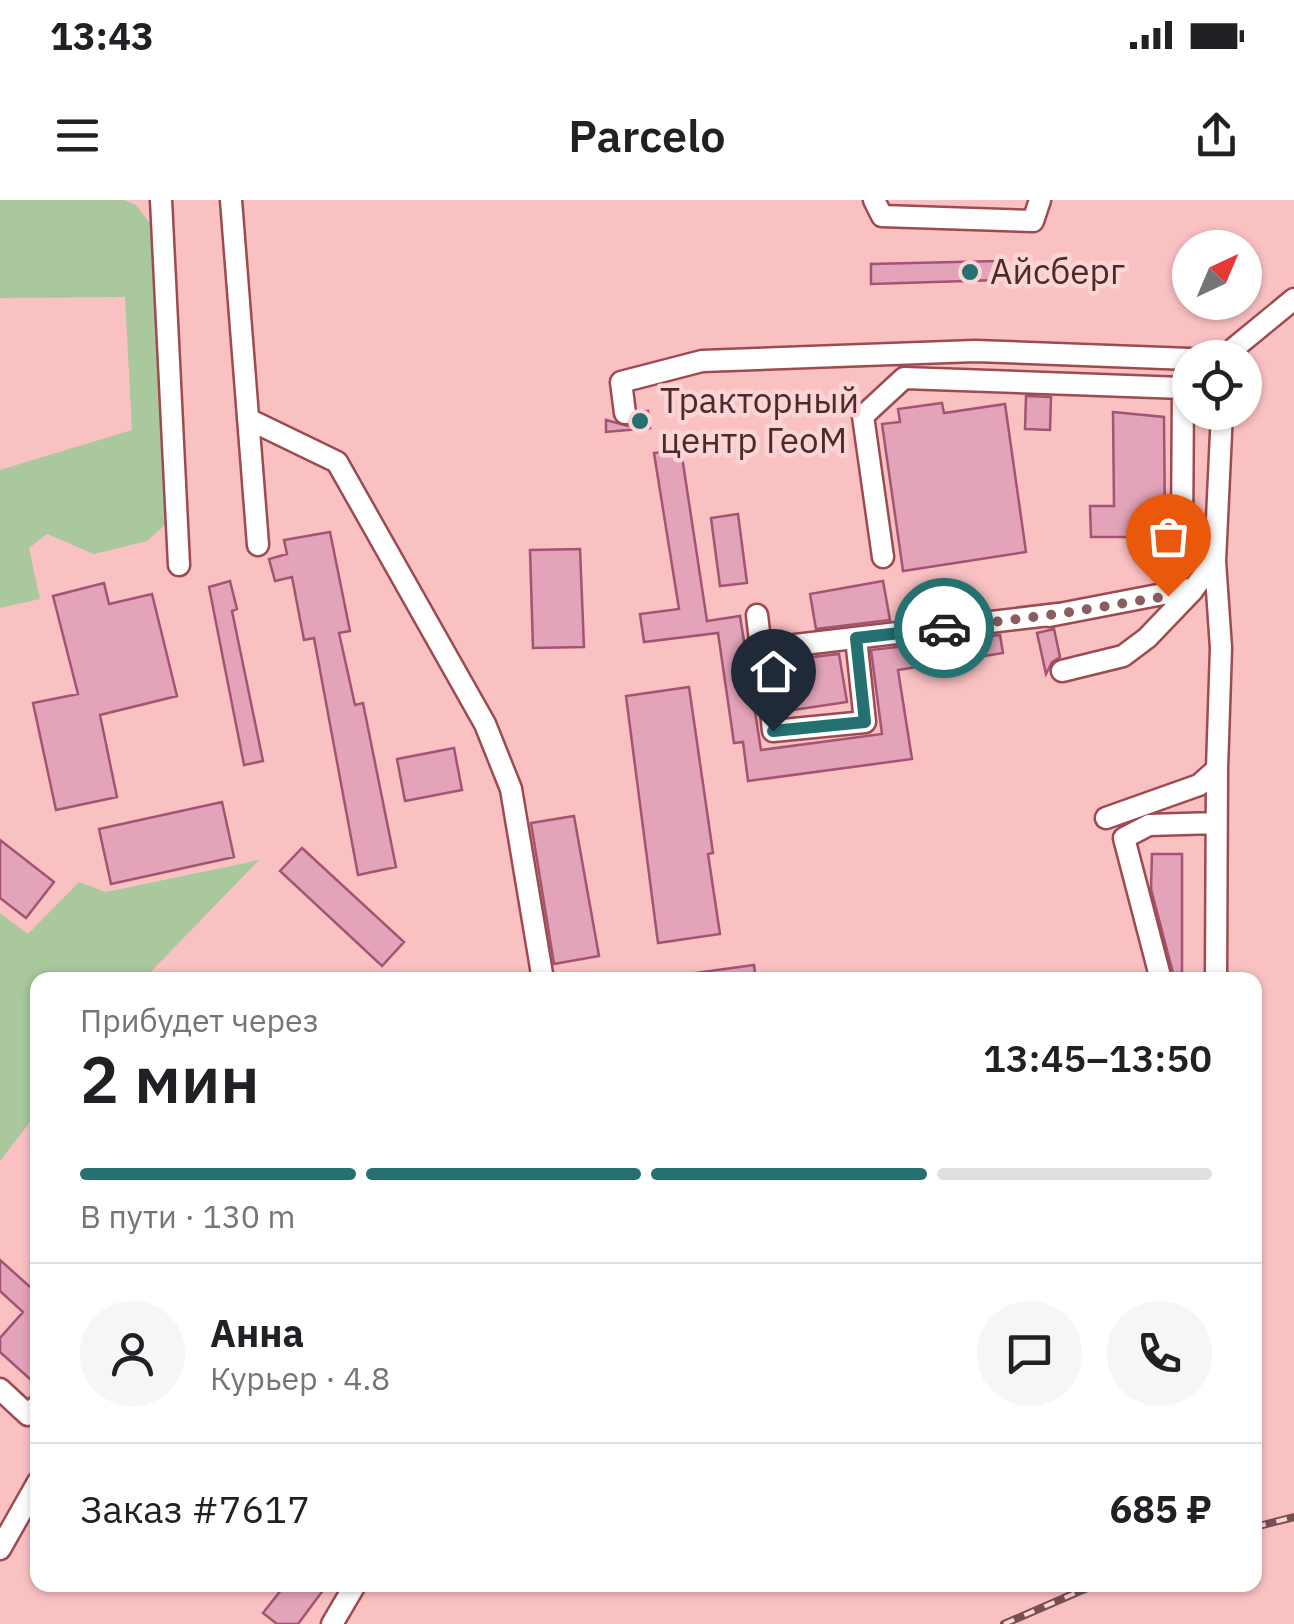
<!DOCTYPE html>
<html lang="ru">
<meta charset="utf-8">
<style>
body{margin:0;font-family:"IBM Plex Sans",sans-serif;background:#f6f6f6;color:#202124;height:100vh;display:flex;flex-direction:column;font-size:38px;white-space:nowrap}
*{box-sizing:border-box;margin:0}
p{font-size:32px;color:#757577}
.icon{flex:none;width:55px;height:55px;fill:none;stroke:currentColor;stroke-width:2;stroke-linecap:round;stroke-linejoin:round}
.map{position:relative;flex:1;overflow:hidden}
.sheet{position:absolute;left:30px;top:772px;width:1232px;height:620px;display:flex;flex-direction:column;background:#fff;border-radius:20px;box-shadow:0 2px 8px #0004}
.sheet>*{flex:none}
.needle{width:65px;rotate:44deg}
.controls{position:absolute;left:1172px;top:30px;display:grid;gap:20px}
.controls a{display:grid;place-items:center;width:90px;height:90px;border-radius:50%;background:#fff;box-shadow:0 2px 8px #0004;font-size:50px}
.pin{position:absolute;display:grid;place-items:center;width:85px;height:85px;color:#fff;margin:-102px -42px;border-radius:50% 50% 50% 0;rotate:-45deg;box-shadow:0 0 10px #0007}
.pin .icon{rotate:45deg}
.courier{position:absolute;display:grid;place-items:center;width:100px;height:100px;margin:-50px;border:8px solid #257071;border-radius:50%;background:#fff;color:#222;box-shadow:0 2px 12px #0007}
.overview em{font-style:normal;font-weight:600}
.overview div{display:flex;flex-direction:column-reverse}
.overview{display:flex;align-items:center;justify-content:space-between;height:170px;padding:0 50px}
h1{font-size:65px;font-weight:600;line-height:75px}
.bar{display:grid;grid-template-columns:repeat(4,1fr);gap:15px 10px;align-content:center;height:120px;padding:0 50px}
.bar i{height:12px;border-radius:8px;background:#e0e0e0}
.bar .selected{background:#257071}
.bar p{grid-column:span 4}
.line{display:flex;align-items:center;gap:25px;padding:0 50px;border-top:2px solid #e0e0e0}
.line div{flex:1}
.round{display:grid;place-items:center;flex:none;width:105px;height:105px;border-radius:52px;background:#f6f6f6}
.status{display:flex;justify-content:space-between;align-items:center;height:70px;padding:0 50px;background:#fff;direction:ltr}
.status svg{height:28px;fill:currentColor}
header{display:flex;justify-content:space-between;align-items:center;height:130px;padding:0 50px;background:#fff;font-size:45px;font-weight:600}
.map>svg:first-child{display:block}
.green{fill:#a9c89d}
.building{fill:#e3a3b9;stroke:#a35473;stroke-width:2.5}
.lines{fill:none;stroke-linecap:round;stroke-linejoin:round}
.minor-casing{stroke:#9d4a51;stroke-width:25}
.minor{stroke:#fff;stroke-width:20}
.rail-casing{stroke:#795052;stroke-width:8}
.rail{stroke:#fbd4d5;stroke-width:4;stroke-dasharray:11;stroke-linecap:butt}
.done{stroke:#8a5e60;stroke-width:10;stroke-dasharray:0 18}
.route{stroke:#257071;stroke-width:12}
.poi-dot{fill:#257071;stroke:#fbd4d5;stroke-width:4}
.labels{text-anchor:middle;stroke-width:9;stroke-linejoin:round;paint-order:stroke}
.poi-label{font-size:35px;fill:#4d292b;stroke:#fbd4d5;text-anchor:start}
</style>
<div class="status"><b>13:43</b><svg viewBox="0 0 49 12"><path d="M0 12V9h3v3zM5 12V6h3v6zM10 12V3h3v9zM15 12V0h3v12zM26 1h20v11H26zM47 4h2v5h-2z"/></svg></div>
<header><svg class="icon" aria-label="menu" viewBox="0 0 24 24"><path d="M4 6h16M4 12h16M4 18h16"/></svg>Parcelo<svg class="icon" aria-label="share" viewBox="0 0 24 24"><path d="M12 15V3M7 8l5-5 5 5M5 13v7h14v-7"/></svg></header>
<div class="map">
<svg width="1294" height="1424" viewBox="0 0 1294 1424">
<rect width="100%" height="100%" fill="#fac1c3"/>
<path class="green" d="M0,0H124L136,5L152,26L165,325L147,341L94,354L47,334L29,348L40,399L0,408V270L132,230L125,97L0,98Z
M259,660L143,780H38L37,913L0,961V713L28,734L79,682L106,692Z"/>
<path class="building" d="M997,61L998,80L871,84V64Z
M1026,196L1051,197L1050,230L1025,229Z
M942,203L944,213L1005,204L1026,352L903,371L882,224L900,222L898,209Z
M648,211L650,228L606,232V220L628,226L634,223L639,212Z
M1113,212L1164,217L1165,328H1133V337H1091L1090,306H1114Z
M681,250L707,421L740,416L761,550L882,534L871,450L1000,435L1003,453L898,470L912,559L748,581L743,542L734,543L718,433L644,442L640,414L679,409L654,253Z
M738,314L747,383L720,386L711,318Z
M330,332L350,431L339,433L355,505L363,503L396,667L358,675L314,438L304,440L292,377L275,381L269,359L287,354L284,340Z
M580,349L584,447L533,448L530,350Z
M230,381L237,409L232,411L263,561L244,565L209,387Z
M883,381L890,420L816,429L810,394Z
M104,383L109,404L152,394L177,496L100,515L117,597L56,610L33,503L78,494L53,396Z
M1054,429L1060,457L1052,462L1046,474L1037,433Z
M839,454L847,502L786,511L778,461Z
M689,487L713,653L708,654L720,734L658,743L626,496Z
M454,548L462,590L405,601L397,559Z
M222,602L234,657L111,684L99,629Z
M574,616L599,756L554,764L531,623Z
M0,640L54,682L26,718L0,698Z
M302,648L404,742L382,766L280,671Z
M1152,654H1182V773H1173L1151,689Z
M754,765L756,780H696L695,773Z
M0,1060L38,1094V1171L30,1179L0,1152V1138L23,1112L0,1091Z
M285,1385H327L298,1424H277L263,1413Z"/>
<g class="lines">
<defs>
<path id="minor" d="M161,0L179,365
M231,0L258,345
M874,0L882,16L1033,21L1040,0
M1207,158L1227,154L1294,99
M625,213L621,182L702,161L975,151L1190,159
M248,219L337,262L485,524L511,589L543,780
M1182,338L1183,188L1189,180
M883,357L863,216L904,178L1183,188
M757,415L761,449L1058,414
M1049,416L1194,388L1215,361L1222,212
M1062,471L1123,456L1147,438L1193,390
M767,472L773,531L865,522L856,438
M1106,618L1199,585L1217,569L1221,448L1215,361
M1161,780L1124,638L1149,625L1216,623
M1216,780L1217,569
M0,1189L28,1215L38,1205
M0,1349L38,1282
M332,1424L355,1385"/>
</defs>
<use href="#minor" class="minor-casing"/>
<use href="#minor" class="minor"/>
<defs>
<path id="rail" d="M1255,1327L1294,1317
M1004,1424L1094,1385"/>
</defs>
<use href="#rail" class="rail-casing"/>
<use href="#rail" class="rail"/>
</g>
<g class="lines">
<path class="done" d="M944,428L1058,414L1168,396"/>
<path class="route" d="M773,531L865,522L856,438L944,428"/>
</g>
<g class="poi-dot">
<circle cx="970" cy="72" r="10"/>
<circle cx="640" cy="221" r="10"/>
</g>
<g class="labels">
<g class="poi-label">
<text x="990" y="84">Айсберг</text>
<text x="660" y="213">Тракторный<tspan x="660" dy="40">центр ГеоМ</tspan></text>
</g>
</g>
</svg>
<div class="controls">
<a><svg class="needle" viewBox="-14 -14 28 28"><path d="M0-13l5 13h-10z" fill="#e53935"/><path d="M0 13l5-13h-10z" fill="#757577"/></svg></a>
<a><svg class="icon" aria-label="locate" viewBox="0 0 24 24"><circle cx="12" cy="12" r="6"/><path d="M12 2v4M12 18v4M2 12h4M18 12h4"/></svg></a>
</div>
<div class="pin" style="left:1168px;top:396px;background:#ea580c"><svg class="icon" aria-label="bag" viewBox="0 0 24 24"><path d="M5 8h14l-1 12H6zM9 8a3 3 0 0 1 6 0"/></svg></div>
<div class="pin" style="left:773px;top:531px;background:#1f2937"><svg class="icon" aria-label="home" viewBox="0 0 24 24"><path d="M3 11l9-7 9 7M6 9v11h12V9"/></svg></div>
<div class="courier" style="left:944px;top:428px"><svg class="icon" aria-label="car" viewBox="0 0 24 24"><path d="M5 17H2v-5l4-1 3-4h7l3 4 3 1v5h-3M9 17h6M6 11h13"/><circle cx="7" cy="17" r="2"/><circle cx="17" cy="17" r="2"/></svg></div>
<section class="sheet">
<div class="overview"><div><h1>2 мин</h1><p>Прибудет через</p></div><em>13:45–13:50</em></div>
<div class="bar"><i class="selected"></i><i class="selected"></i><i class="selected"></i><i></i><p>В пути · 130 m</p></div>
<div class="line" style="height:180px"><a class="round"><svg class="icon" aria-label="person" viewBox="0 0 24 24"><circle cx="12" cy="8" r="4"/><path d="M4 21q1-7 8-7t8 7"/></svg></a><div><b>Анна</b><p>Курьер · 4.8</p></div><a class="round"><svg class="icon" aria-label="chat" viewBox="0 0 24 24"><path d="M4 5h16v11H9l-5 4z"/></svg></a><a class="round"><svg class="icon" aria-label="phone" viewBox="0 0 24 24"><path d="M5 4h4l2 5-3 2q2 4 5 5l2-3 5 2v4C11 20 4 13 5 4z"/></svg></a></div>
<div class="line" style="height:130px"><div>Заказ #7617</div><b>685 ₽</b></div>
</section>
</div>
